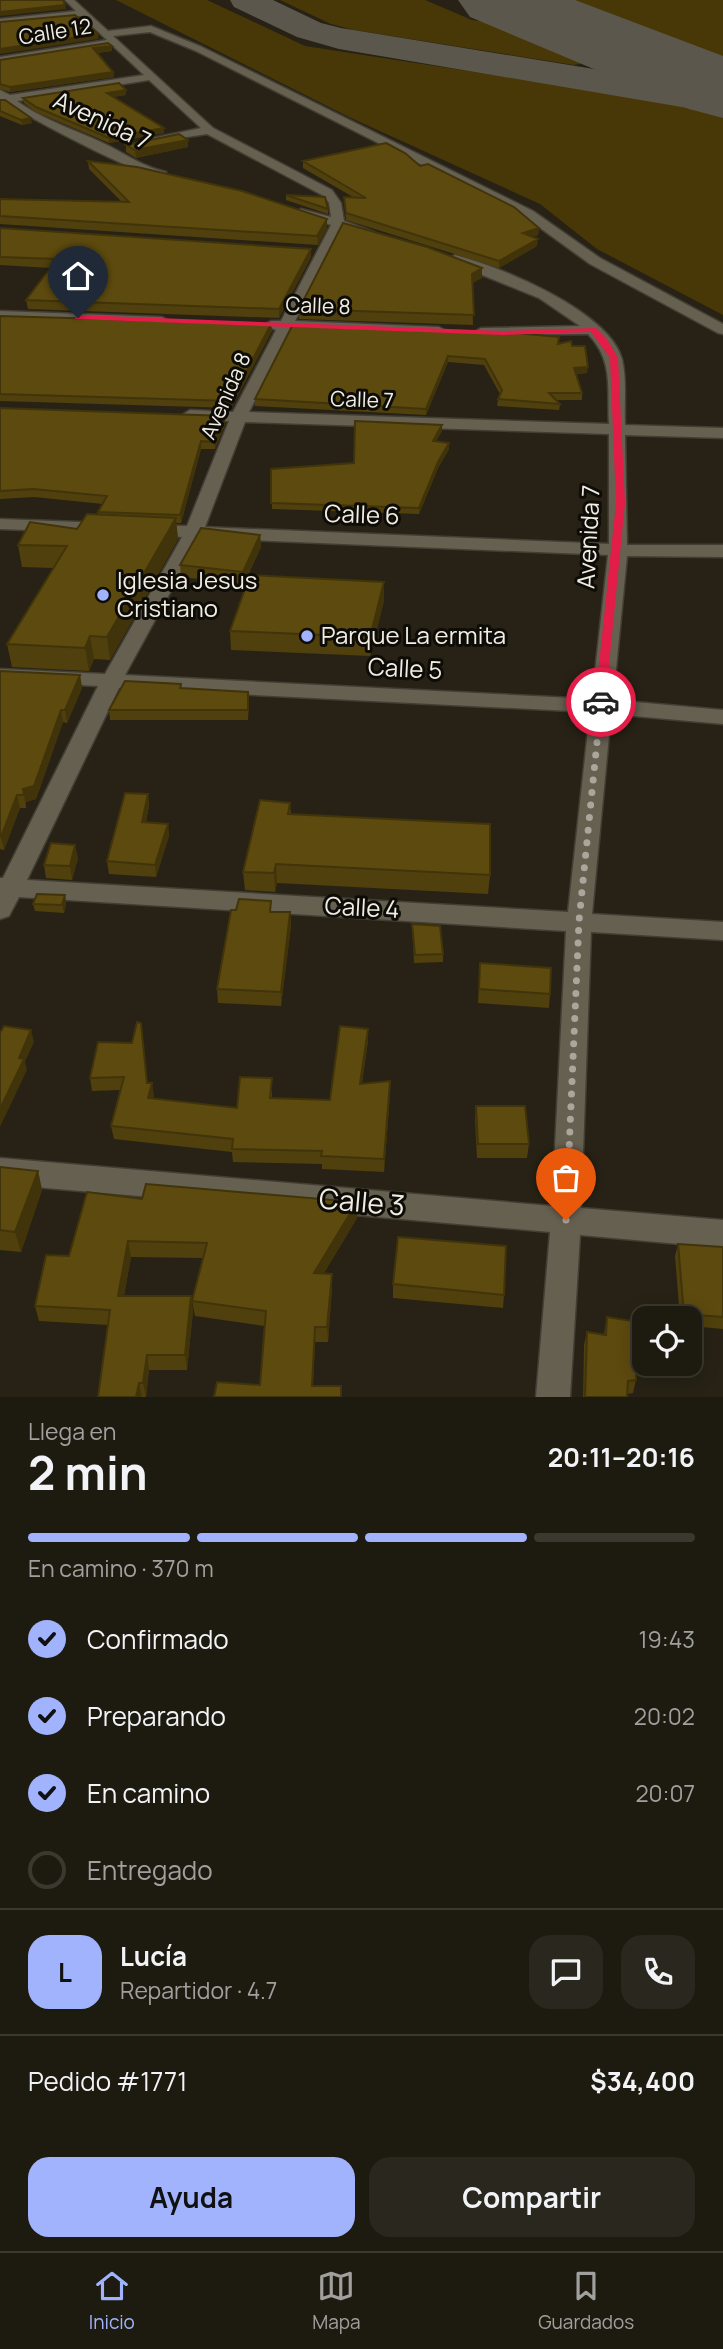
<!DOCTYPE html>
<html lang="es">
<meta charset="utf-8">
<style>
body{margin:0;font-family:Manrope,sans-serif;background:#2a271e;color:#f1f3f6;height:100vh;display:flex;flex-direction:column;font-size:26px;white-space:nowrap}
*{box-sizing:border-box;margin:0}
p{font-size:23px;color:#a0a19f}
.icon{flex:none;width:38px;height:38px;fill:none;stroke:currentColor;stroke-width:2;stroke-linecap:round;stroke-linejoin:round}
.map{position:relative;height:1397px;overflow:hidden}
.drawer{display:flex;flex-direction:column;background:#1d1a10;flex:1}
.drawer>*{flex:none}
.controls{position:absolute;left:632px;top:1306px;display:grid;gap:14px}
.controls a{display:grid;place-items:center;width:70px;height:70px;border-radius:14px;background:#1d1a10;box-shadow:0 4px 18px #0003,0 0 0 2px #3b3830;font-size:35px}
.pin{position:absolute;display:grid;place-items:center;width:60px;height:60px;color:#fff;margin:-72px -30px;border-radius:50% 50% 50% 0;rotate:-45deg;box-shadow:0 0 7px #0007}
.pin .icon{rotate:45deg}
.courier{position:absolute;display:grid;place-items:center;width:70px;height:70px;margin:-35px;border:5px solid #e11d48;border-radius:50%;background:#fff;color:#222;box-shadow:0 2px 9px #0007}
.summary em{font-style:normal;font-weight:700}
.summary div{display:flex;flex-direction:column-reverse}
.summary{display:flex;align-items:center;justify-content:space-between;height:119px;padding:0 28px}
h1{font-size:46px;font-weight:700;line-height:52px}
.bar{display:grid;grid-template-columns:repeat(4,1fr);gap:10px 7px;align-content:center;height:84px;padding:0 28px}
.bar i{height:9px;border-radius:5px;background:#3b3830}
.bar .on{background:#a1b3fd}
.bar p{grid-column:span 4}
.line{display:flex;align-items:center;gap:18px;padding:0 28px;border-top:2px solid #3b3830}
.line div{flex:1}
.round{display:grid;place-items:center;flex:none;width:74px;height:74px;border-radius:21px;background:#2a271e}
ol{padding:0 28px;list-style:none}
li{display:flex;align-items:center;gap:21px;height:77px}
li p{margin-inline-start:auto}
li .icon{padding:7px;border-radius:50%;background:#a1b3fd;color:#111;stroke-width:4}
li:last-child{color:#a0a19f}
li i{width:38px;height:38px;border:4px solid #3b3830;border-radius:50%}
.button{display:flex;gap:14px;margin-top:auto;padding:14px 28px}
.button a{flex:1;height:80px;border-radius:21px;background:#a1b3fd;color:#111;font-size:28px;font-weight:700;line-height:80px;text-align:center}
.button a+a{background:#2a271e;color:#f1f3f6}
.tabs{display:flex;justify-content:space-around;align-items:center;height:98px;border-top:2px solid #3b3830;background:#1d1a10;font-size:19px;color:#a0a19f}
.tabs a{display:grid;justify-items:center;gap:4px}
.tabs .on{color:#a1b3fd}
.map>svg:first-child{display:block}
.green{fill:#483807}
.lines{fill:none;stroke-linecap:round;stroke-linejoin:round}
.taxiway{fill:#5c574c;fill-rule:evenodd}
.runway{fill:#5c574c;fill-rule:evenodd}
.minor-casing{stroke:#423e34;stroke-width:3}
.minor{fill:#666051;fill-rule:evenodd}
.wall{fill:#50400d}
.shaded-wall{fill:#41340a}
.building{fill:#5d4a0f;stroke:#41340a;stroke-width:2}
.route{fill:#e11d48}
.done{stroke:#aaa69c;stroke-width:7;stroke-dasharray:0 12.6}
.poi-dot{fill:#a1b3fd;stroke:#0e0c07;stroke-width:2.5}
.labels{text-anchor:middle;stroke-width:6;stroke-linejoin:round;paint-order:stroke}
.far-street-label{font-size:21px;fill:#f1ede5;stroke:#0e0c07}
.street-label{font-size:24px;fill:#f1ede5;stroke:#0e0c07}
.poi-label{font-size:24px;fill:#f1ede5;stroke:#0e0c07;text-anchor:start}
.near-street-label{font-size:28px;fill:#f1ede5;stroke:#0e0c07}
</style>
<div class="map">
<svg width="723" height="1397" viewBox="0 0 723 1397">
<rect width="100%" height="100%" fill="#272215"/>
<path class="green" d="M116,0H207L305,46L707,108L723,115V315L597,249L540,204L349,117Z
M280,0H425L472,20L514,26L593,58V61L574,65L354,30L331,24Z
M552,0H723V65Z"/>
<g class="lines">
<path class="taxiway" d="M230,0H273L321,23L341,28L723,90V114L339,49L297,37L234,7Z"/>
<path class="runway" d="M458,0H575L723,56V118L689,109L470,17Z"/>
<defs>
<path id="minor" d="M65,0H74L108,31L151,26L202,47L533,211L600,258L723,324V334L718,333L590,264L525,217L196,51L150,32L113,36L213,128L332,190L341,203L344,221L374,232L368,236L342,229L295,321L439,327L446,331L439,335L291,330L249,412L609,424C607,389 614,361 588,334L476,335L474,332L481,328L580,326L539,298L450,262L448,259L455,255C499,266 609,311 622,359C627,379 624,404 625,425L723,428V438L625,435L627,545H723V557L627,556L613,700L723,710V724L611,714L592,914L723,922V940L591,932L581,1208L723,1220V1248L580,1235L570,1397H536L550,1232L0,1184V1158L552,1206L566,931L19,897L9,916L0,919V878H3L98,686L0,681V669L105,674L182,537L148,535L139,530L148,525L187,526L229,421L190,420L182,415L190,410L233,412L276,330L264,325L271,321H281L331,225L295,213L301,209L331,217L329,203L324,196L207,134L148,143V139L201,128L149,80L17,101C46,122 80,131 111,147C130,157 145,167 166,172V178C147,180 26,117 6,102L0,103V90L10,95L144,75L112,45L0,63V57L107,40L81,16L0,25V19L76,11ZM245,422L609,434V544L205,527ZM200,538L608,555L592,699L125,675ZM119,688L590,712L568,912L27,880Z
M0,311L162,317L169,321L162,325L0,319Z
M0,519L105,523L114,528L105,533L0,529Z"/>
</defs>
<use href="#minor" class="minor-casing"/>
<use href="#minor" class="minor"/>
</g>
<path class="wall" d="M112,46V51L97,53L113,72L114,77L10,92L0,89V60Z
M126,95L113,97L164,133L109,143L36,112L24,103L23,98Z
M0,100L32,123L22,125L0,116Z
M126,145L188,147L136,158L126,152Z
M88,161L327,219V228L318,245L0,224V225V199L122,202L89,169Z
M303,161L420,166L539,228L538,235L532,237L537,246L499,268L346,220L344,197H353L303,168Z
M286,195L328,209V214L286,200Z
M0,228L311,249V257L279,318L28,309L26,300L50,268L0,265Z
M482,278L472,283L473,325L299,319V309Z
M0,316L271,324L272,331L231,408L0,401Z
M292,326L558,344L572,346L587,373L576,374L582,393V400H556L560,404L559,410L497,406L498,399L500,394L484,365L448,362L426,415L255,406V399Z
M0,408L225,424L215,449H201L181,523H176L178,539L110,660L94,659L89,671L12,667L7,644L54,568L22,567L18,545L77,529L98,514V512L103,504L34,497L0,499Z
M442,425V431L436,441L449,449L438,468L419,514L272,509L271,469L354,463Z
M260,535L261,547L244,584L181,577L180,565Z
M384,582V601L370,656L231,650L230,631Z
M0,671L80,675L82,688L67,723L63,722L36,799L26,802V808H20L4,850L0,849Z
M181,684L182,688L249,702L248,720H110L109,710Z
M148,794L149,806L146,822L168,824L169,836L156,877L109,874L107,861Z
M290,803L291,814L490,875L488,894L277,883L275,892L245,890L243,872Z
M78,858L72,880L46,878L44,865Z
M65,895L66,903L64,913L35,911L33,904Z
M272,912H290L291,926L281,1006L218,1003L217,989Z
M412,924L443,954V962L414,963Z
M480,963L550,994L549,1008L478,1003Z
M141,1023L147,1083H152L153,1099L237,1108L272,1091V1098L330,1100L368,1041L362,1083L390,1094L384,1172L322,1169V1164L233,1162L232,1152L114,1139L111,1126L120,1090L92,1091L90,1078L132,1043Z
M476,1106L529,1144L527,1158H477L475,1120Z
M0,1167L38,1171L42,1190L21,1252L0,1250Z
M142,1199L357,1202V1218L324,1273L332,1289L328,1342H315L313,1386L260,1385L264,1326L195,1316L192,1301L203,1258L131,1257L124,1296H191L193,1311L187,1370H149L146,1397H98L108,1325L39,1321L35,1306L69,1256Z
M678,1244L723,1247V1329L690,1326V1318H680L675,1256Z
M393,1284L504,1295L503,1308L393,1298Z
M607,1317L644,1323V1352L642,1359L636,1358V1380L633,1393L627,1394V1397H583L584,1345L587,1332L604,1334Z"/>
<path class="shaded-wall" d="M65,5L66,9L0,16V12Z
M98,34V39L0,54V49Z
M112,46V51L94,53L93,48Z
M113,72L114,77L10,92V87Z
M126,90V95L107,98V93Z
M31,118L32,123L22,125L21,120Z
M164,128V133L109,143V138Z
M188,140V147L136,158L135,150Z
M327,219V228L318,245L317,236Z
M539,228L538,235L523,240V233Z
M538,239L537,246L499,268V261Z
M311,249V257L279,318V309Z
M482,268V278L471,284L472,274Z
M271,324L272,331L231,408V401Z
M448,356V362L426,415V409Z
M588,367L587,373L573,375L574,368Z
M225,416V424L215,449L214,442Z
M442,425V431L433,447V441Z
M201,441V449L181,523L180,515Z
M449,443V449L438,468L419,514V508L438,462Z
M176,518L178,539L110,660L107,637Z
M260,535L261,547L244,584L243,572Z
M384,582V601L370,656V637Z
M90,636L94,659L89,671L85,648Z
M80,675L82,688L67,723L65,710Z
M61,710L63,722L36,799L26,802V808L23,789Z
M148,794L149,806L143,834L142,822Z
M17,795L20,808L4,850L1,837Z
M168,824L169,836L156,877L155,865Z
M75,845L78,858L72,880L70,866Z
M276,864L277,883L275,892L274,873Z
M65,895L66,903L64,913L62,905Z
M290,912L291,926L281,1006V992Z
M368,1029V1041L360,1097V1084Z
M31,1030L34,1042L25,1062L27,1070L0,1127V1109L19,1058Z
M390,1081V1094L384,1172V1159Z
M152,1083L154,1096L150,1111L148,1098Z
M38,1171L42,1190L21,1252L15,1232Z
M357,1202V1218L315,1288L314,1273Z
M128,1241L131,1257L121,1311L118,1296Z
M332,1274V1289L328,1342L327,1327Z
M191,1296L193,1311L187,1370L185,1355Z
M315,1327V1342L312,1397V1386Z
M147,1355L149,1370L146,1397L143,1383Z
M139,1383L142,1397H136Z"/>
<path class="building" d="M0,0H63L65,5L0,12Z
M75,15L98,34L0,49V22Z
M108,43L112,46L93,48L113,72L10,87L0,84V60Z
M119,83L126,90L107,93L164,128L109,138L36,107L23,98Z
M0,100H5L31,118L21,120L0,111Z
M179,134L188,140L135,150L126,145Z
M386,143L405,153L420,166L428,164L514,207L539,228L523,233L538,239L499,261L346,213L344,197L366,198L303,161Z
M88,161L137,167L242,191L327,219L317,236L0,216V199L129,202Z
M286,195L325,197L328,209Z
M343,223L427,247L482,268L472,274L474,315L299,309Z
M0,228L311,249L279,309L26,300L57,259L0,257Z
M0,316L271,324L231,401L0,394Z
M292,326L516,333L559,337L558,344L571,341L572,346H585L588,367L574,368L582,393H549L560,404L498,399L502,390L485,359L448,356L426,409L255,399Z
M0,408L225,416L214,442L201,441L180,515L98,512L107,496L33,489L0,491Z
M355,421L442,425L433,441L449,443L438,462L419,508L271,503V469L354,463Z
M87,514L176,518L107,637L90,636L85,648L7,644L67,546L18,545L30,522L77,529Z
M201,528L260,535L243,572L180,565Z
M250,575L384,582L370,637L230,631Z
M0,671L80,675L65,710H61L34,786L23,789L24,795H17L1,837H0Z
M125,681L181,684L180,688L248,692V710H109Z
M125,793L148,794L142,822L168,824L155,865L107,861Z
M260,800L290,803L288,814L490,824V875L276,864L274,873L243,872Z
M51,843L75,845L70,866L44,865Z
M37,894L65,895L62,905L33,904Z
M239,899L271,901L270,912H290L281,992L217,989L231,910H236Z
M412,924L440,926L443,954L415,955Z
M480,963L551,968L550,994L479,989Z
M137,1022L141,1023L147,1083H152L148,1098L237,1108L240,1077L272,1078L270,1098L330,1100L340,1026L368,1029L360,1084L390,1081L384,1159L321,1156L322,1151L232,1149L233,1139L111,1126L124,1077L90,1078L98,1042L132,1043Z
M4,1026L31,1030L19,1058L24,1059L0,1109V1033Z
M476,1106H525L529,1144H478Z
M0,1167L38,1171L15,1232L0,1230Z
M146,1184L357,1202L314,1273L332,1274L327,1327H315L312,1386H341V1397H214L217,1382L260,1385L266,1311L192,1301L207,1243L128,1241L118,1296H191L185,1355H147L143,1383H139L136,1397H98L110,1310L35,1306L46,1255L69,1256L87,1192L142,1199Z
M398,1237L506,1246L504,1295L393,1284Z
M678,1244L723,1247V1317L684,1314Z
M607,1317L644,1323V1345L636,1344V1380L628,1381L627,1397H585L587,1332L606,1335Z"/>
<path class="route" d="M78,315L503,331L596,328L607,339L618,358L625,503L605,705L595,702L616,503L610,358L591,332L503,335L75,319Z"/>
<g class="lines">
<path class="done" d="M566,1220L579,921L601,702"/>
</g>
<g class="poi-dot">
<circle cx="103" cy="595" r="7"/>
<circle cx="307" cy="636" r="7"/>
</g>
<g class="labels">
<g class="far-street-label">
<text transform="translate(55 32) rotate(-9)" y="7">Calle 12</text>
<text transform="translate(318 306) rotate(2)" y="7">Calle 8</text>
<text transform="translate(226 396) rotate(-66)" y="7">Avenida 8</text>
<text transform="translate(362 400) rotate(2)" y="7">Calle 7</text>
</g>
<g class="street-label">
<text transform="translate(102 121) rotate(25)" y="8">Avenida 7</text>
<text transform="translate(362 515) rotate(2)" y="8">Calle 6</text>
<text transform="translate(589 537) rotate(-87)" y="8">Avenida 7</text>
<text transform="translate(405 669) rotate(3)" y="8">Calle 5</text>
<text transform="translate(362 908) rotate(3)" y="8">Calle 4</text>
</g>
<g class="poi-label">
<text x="117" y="589">Iglesia Jesus<tspan x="117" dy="28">Cristiano</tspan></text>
<text x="321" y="644">Parque La ermita</text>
</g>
<g class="near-street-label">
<text transform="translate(362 1202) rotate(5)" y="10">Calle 3</text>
</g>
</g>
</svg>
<div class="controls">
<a><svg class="icon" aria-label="locate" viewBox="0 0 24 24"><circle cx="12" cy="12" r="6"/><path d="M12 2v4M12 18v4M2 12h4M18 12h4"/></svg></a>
</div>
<div class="pin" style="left:566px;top:1220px;background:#ea580c"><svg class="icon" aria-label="bag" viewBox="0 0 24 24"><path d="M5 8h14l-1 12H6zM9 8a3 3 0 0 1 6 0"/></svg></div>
<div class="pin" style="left:78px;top:318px;background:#1f2937"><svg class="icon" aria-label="home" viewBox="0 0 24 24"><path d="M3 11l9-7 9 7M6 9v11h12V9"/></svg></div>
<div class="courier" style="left:601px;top:702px"><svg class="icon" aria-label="car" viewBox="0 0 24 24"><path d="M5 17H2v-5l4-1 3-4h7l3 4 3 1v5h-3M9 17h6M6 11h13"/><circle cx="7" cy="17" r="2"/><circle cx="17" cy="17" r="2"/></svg></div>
</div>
<section class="drawer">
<div class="summary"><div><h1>2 min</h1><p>Llega en</p></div><em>20:11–20:16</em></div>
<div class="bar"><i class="on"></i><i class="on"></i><i class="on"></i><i></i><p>En camino · 370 m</p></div>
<ol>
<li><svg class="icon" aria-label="check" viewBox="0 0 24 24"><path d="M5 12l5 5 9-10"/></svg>Confirmado<p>19:43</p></li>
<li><svg class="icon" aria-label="check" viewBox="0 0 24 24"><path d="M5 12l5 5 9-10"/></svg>Preparando<p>20:02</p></li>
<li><svg class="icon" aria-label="check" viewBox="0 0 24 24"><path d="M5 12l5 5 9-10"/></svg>En camino<p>20:07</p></li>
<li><i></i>Entregado</li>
</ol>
<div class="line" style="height:126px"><b class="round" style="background:#a1b3fd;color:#111">L</b><div><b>Lucía</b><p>Repartidor · 4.7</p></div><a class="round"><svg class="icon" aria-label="chat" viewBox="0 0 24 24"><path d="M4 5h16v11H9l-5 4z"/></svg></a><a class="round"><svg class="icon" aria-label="phone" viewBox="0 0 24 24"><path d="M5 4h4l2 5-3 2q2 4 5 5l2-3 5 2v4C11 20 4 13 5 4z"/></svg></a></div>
<div class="line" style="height:91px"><div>Pedido #1771</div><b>$34,400</b></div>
<div class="button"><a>Ayuda</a><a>Compartir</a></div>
</section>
<nav class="tabs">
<a class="on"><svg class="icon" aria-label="home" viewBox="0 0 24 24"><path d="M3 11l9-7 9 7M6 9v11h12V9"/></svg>Inicio</a>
<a><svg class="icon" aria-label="map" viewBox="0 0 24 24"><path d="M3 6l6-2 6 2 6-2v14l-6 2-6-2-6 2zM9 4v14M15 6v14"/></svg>Mapa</a>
<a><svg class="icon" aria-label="saved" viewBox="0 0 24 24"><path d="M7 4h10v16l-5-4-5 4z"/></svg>Guardados</a>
</nav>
